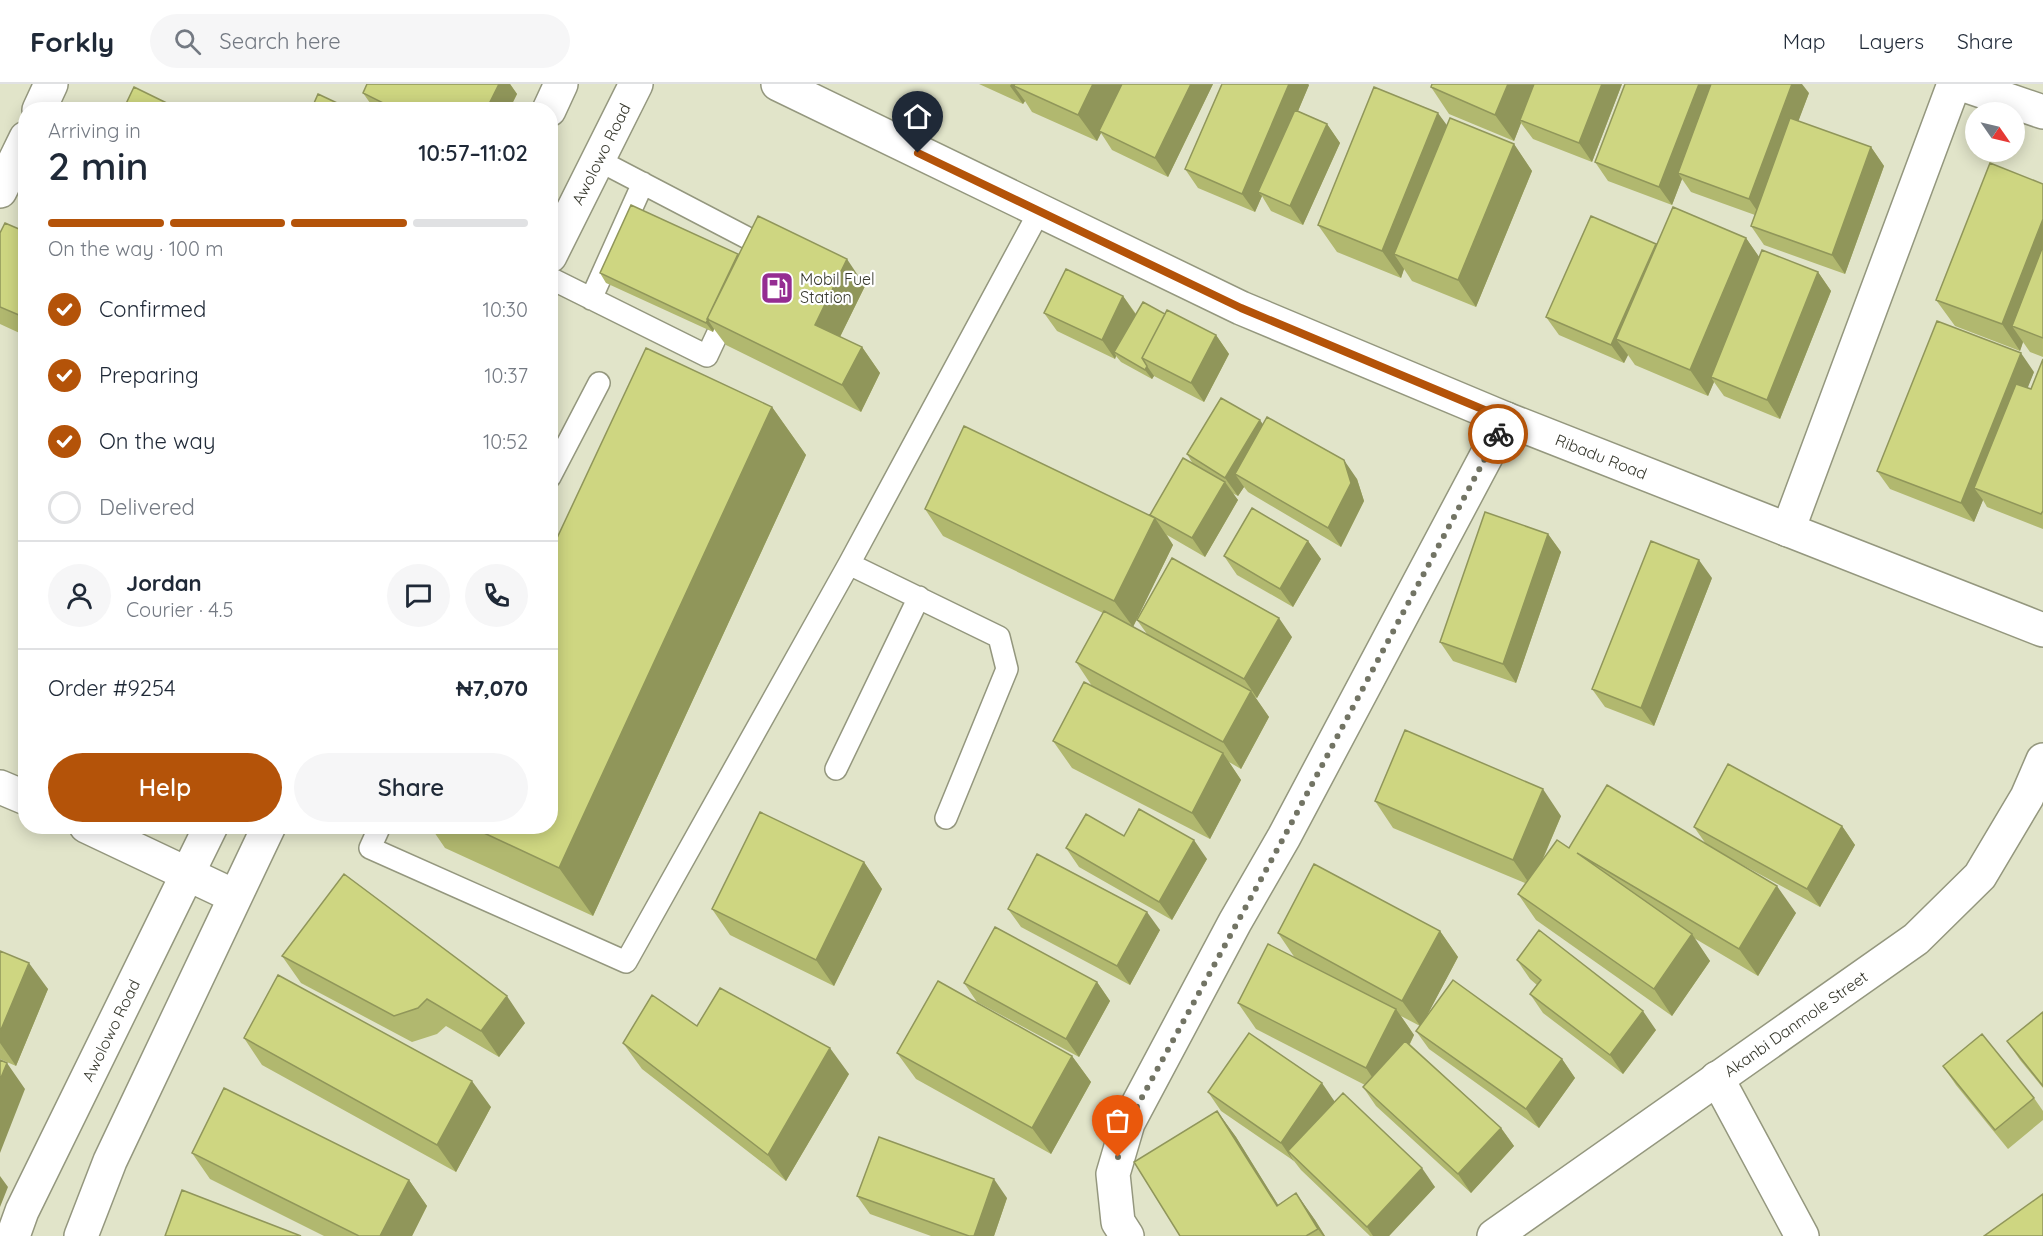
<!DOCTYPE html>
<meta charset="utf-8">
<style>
body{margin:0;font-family:Quicksand,sans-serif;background:#f6f6f7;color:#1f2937;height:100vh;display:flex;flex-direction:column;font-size:22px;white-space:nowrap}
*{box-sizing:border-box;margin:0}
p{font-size:20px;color:#747a83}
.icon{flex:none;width:33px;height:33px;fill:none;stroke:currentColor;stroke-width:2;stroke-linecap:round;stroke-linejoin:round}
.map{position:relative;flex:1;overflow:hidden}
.details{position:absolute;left:18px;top:18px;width:540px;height:732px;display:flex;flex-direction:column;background:#fff;border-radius:24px;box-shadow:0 3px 15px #0003}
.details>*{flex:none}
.needle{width:39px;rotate:124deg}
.buttons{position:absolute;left:1965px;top:18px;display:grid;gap:12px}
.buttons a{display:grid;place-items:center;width:60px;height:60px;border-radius:50%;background:#fff;box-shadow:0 3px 15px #0003;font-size:30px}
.pin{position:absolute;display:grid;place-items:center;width:51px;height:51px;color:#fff;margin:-62px -26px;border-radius:50% 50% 50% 0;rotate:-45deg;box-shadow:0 0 6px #0007}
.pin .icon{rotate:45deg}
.courier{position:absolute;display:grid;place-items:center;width:60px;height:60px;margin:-30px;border:4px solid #b45309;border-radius:50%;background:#fff;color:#222;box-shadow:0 2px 8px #0007}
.summary em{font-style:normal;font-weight:600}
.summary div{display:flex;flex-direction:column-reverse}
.summary{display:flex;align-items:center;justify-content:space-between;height:102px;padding:0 30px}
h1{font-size:39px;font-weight:600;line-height:45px}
.bar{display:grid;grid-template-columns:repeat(4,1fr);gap:9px 6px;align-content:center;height:72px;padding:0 30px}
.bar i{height:8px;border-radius:4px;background:#e0e1e3}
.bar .selected{background:#b45309}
.bar p{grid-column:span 4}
.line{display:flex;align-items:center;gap:15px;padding:0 30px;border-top:2px solid #e0e1e3}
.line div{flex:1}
.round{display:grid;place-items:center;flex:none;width:63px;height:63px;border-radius:32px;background:#f6f6f7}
ol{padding:0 30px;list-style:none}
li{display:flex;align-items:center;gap:18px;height:66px}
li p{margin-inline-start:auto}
li .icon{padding:6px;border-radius:50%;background:#b45309;color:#fff;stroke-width:4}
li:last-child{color:#747a83}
li i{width:33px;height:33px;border:3px solid #e0e1e3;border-radius:50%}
.action{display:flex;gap:12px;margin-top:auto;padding:12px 30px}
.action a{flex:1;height:69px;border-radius:36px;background:#b45309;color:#fff;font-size:24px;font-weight:600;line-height:69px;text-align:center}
.action a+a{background:#f6f6f7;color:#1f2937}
header{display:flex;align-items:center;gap:36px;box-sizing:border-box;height:84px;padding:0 30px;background:#fff;border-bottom:2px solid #e0e1e3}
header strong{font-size:28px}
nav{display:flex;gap:33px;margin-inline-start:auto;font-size:21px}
.search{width:420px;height:54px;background:#f6f6f7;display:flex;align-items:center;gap:15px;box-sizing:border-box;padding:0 21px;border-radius:33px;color:#747a83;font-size:22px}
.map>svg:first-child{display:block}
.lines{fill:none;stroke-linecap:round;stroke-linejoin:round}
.lane-casing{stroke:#94977e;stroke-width:24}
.street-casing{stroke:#94977e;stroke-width:36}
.secondary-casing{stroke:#94977e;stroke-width:36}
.lane{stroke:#fff;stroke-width:21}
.street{stroke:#fff;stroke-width:33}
.secondary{stroke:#fff;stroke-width:33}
.wall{fill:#b1b86f}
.shaded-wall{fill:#90965a}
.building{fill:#ced681;stroke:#90965a;stroke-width:1.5}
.done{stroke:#727464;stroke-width:6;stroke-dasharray:0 10.8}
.route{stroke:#b45309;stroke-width:8}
.labels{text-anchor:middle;stroke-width:4.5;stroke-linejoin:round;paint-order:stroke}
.street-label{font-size:16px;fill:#37382d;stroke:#fff}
.poi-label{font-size:16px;fill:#37382d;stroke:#fff;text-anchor:start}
</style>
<header>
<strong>Forkly</strong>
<div class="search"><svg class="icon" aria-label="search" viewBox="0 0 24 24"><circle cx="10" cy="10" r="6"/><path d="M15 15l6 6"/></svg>Search here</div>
<nav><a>Map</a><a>Layers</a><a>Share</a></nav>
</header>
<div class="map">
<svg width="2043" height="1152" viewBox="0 0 2043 1152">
<rect width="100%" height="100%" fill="#e1e4c9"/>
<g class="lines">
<defs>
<path id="lane" d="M598,76L759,160L754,172
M550,194L707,272L729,225
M591,215L643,99
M550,393L599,299
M849,480L999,553L1007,585L946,734
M836,685L919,513
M380,742L370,764L626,878L849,480L1039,128"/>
<g id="street">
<path id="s1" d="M778,0L1241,224L1506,335L2043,546"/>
<path d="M1961,0L2043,28"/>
<path d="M39,26L51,0"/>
<path d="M0,107L26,54"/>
<path d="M1788,446L1954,0"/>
<path d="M0,703L26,714"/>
<path d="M86,742L234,812"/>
<path d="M1717,994L1802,1152"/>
<path d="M1127,1152L1118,1138L1113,1090L1128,1039L1235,838L1284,753L1506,335"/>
<path id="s2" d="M1494,1152L1916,855L1980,792L2027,713L2043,676"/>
</g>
<g id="secondary">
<path d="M549,26L561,0"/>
<path id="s3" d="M550,172L636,0"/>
<path id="s4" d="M13,1152L22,1127L211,742"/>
<path d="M81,1152L110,1077L269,742"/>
</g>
</defs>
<use href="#lane" class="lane-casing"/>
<use href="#street" class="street-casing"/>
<use href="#secondary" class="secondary-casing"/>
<use href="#lane" class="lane"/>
<use href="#street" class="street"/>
<use href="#secondary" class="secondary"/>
</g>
<path class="wall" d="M367,0H510L517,10L509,26H375L363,9Z
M979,0H1213L1168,93L1112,66L1101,49L1097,57L1032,28L1025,17L1023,20Z
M1222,0H1308L1309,1L1298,27L1327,40L1340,59L1303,141L1271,127L1262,112L1255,128L1198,104L1185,85Z
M1622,0L1592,78L1533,55L1521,39L1514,57L1449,30L1431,3Z
M1809,9L1798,37L1871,63L1884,82L1845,190L1764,161L1751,142L1755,131L1691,108L1682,95L1672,121L1608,97L1595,78Z
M1447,41L1514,60L1532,87L1476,223L1412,197L1404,185L1401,194L1337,168L1318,141Z
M2043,100V273L2030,268L2023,258L2020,267L1955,242L1936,216Z
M26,148V252L0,240V149Z
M1746,154L1759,173L1818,188L1831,207L1780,335L1724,312L1714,298L1708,312L1635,281L1628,271L1624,279L1559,251L1546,233L1656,161Z
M739,171L865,202L840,253L862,263L880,289L861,328L726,261L714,245L713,248L606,199L600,189Z
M1123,212L1136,230H1165L1216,251L1229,270L1204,318L1154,292L1152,295L1121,278L1116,272L1115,275L1057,247L1044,229Z
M2043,275V445L1987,423L1983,416L1974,438L1890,405L1877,387L2034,288L2027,304L2031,305Z
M772,323L806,371L593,832L445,764L430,742H550Z
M1262,340L1357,395L1364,417L1341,463L1248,408L1244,403L1238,412L1232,409L1238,416L1205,473L1167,451L1173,461L1133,543L1147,550L1137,536L1292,553L1257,614L1255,613L1269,633L1241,685L1229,678L1241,696L1210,755L1072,684L1053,657L1092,602L1076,578L1103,529L943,452L925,425L1152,433L1150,431L1193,380L1187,370Z
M1548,450L1561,468L1516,599L1453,577L1440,558Z
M1308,457L1321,475L1293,523L1237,491L1224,472Z
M1712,494L1654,642L1605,623L1592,605Z
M1375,717L1561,732L1543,775L1569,764L1706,760L1694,743L1842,742L1855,761L1820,823L1726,772L1796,829L1758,892L1694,854L1710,877L1672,932L1536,836L1518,810L1525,799L1393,744Z
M1124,752L1207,775L1172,836L1079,783L1066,764Z
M864,778L882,805L834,902L730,851L712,825Z
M1008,825L1160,846L1130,901L1021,843Z
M1440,847L1458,873L1425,935L1562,975L1575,994L1539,1044L1429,965L1416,947L1420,942L1401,932L1414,951L1410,960L1501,1044L1514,1062L1471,1109L1376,1022L1363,1003L1365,1001L1256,945L1238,919L1295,874L1278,849Z
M0,867L48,905L16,982L0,975Z
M282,872L525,939L499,973L446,942L437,950L412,958L301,899Z
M1517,876L1656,946L1623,990L1543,929L1530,910L1537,901L1530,895Z
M1097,898L1110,917L1079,973L977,918L964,899Z
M2043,928V1004L2020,976L2007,957Z
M697,942L849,990L786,1097L642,985L623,959Z
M244,954L491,1023L456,1088L262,981Z
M897,969L1072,972L1091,998L1051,1070L916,995Z
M1943,982L2034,1014L2043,1027V1036L2008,1065L1956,1001Z
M1208,1008L1335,1018L1435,1103L1389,1152H1370L1301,1086L1294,1077L1221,1027Z
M1217,1027L1236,1053L1278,1121L1296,1109L1315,1136L1325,1152H1180Z
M192,1069L409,1096L427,1122L412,1152H324L210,1095Z
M857,1112L1007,1114L994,1152H931L870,1130Z"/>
<path class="shaded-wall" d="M499,0H510L517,10L509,26H486Z
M1011,0H1033L1014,2L1025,17L1023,20L1010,2Z
M1093,0H1123L1099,47L1101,49L1097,57L1078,31Z
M1191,0H1213L1168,93L1155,74Z
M1289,0H1308L1309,1L1263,110L1258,108L1262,112L1255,128L1242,110Z
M1508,0H1538L1520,36L1521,39L1514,57L1495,31Z
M1602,0H1622L1592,78L1579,59Z
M1699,0H1720L1678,89L1682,95L1672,121L1659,103Z
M1792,0H1802L1809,9L1762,134L1749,115Z
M1438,29L1457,55L1394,170L1404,185L1401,194L1382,167Z
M1327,40L1340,59L1303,141L1290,122Z
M1514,60L1532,87L1476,223L1458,196Z
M1871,63L1884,82L1845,190L1832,171Z
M2043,135V209L2012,242L2023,258L2020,267L2002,240Z
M1746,154L1764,180L1711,293L1714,298L1708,312L1690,286Z
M1656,160L1616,255L1628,271L1624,279L1611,261Z
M847,175L865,202L833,267L815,241Z
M1818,188L1831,207L1780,335L1767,316Z
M1123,212L1136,231L1114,268L1116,272L1115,275L1102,256Z
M708,236L714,245L713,248L706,239Z
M1216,251L1229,270L1204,318L1191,299Z
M862,263L880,289L861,328L842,301Z
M2021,269L2034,288L1986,409L1974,404L1983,416L1974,438L1961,419Z
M1147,282L1154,292L1152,295L1145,286Z
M772,323L806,371L593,832L559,784Z
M1260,336L1273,355L1235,390L1244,403L1238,412L1225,394Z
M1344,376L1357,395L1364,417L1341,463L1328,444Z
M1225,398L1238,416L1205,473L1192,454Z
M1155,434L1173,461L1133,543L1114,517Z
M1548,450L1561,468L1516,599L1503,580Z
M1308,457L1321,475L1293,523L1280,505Z
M1699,476L1712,494L1654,642L1641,624Z
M1279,534L1292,553L1257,614L1244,595Z
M1251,607L1269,633L1241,685L1223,658Z
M1223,669L1241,696L1210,755L1192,729Z
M1543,705L1561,732L1531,802L1513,776Z
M1842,742L1855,761L1820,823L1807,805Z
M1194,756L1207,775L1172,836L1159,818Z
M864,778L882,805L834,902L816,876Z
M1777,802L1796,829L1758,892L1739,865Z
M1147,828L1160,846L1130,901L1117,882Z
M1440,847L1458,873L1421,943L1402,917Z
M1692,850L1710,877L1672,932L1654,905Z
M29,879L48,905L16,982L0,959V948Z
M1097,898L1110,917L1079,973L1066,955Z
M507,912L525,939L499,973L481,947Z
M1396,925L1414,951L1384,1011L1366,984Z
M1643,927L1656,946L1623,990L1610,971Z
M830,964L849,990L786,1097L768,1071Z
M1072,972L1091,998L1051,1070L1032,1044Z
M1562,975L1575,994L1539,1044L1526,1025Z
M7,979L25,1005L0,1069V996Z
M472,997L491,1023L456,1088L437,1061Z
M1322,999L1335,1018L1288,1067L1294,1078L1281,1059Z
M1217,1027L1236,1053L1295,1148L1277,1122Z
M1501,1044L1514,1062L1471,1109L1458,1090Z
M1422,1084L1435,1103L1389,1152H1373L1367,1143Z
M0,1092L8,1103L0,1123Z
M994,1095L1007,1114L994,1152H974Z
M409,1096L427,1122L412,1152H380Z
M1296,1109L1315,1136L1325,1152H1323L1318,1145Z"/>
<path class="building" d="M367,0H499L486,26H397L363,9Z
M1015,0H1093L1078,31L1014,2Z
M1122,0H1191L1155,74L1099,47Z
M1222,0H1289L1242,110L1185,85Z
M1432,0H1508L1495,31L1431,3Z
M1534,0H1602L1579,59L1520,36Z
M1625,0H1699L1659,103L1595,78Z
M1711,0H1792L1749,115L1678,89Z
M134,3L181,26H123Z
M1374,3L1438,29L1382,167L1318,141Z
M318,10L352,26H311Z
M1295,26L1327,40L1290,122L1258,108Z
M1450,34L1514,60L1458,196L1394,170Z
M1790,34L1871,63L1832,171L1751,142Z
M1990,79L2043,100V135L2002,240L1936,216Z
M631,121L738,170L707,235H708L706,239L600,189Z
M1673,123L1746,154L1690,286L1616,255Z
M758,132L847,175L815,241L862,263L842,301L707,235Z
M1591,132L1656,160L1611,261L1546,233Z
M5,139L26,148V234L0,223V149Z
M2043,162V254L2012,242Z
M1762,166L1818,188L1767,316L1711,293Z
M1066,185L1123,212L1102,256L1044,229Z
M1143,218L1165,230L1142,274L1147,282L1145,286L1114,268Z
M1167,226L1216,251L1191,299L1142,274Z
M1937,237L2021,269L1961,419L1877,387Z
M646,264L772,323L559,784L469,742H550V469Z
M2043,275V427L2041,430L1974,404L2016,300L2031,305Z
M1221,314L1260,336L1225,394L1187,370Z
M1267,333L1344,376L1351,399L1328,444L1235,390Z
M964,342L1155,434L1114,517L925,425Z
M1183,374L1225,398L1192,454L1150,431Z
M1252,424L1308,457L1280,505L1224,472Z
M1485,428L1548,450L1503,580L1440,558Z
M1651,457L1699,476L1641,624L1592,605Z
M1172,474L1279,534L1244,595L1137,536Z
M1104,527L1251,607L1223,658L1076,578Z
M1084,598L1223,669L1192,729L1053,657Z
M1405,646L1543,705L1513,776L1375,717Z
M1728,680L1842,742L1807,805L1694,743Z
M1607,701L1777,802L1739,865L1577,769L1692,850L1654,905L1518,810L1557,756L1569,764Z
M1139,725L1194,756L1159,818L1066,764L1086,730L1124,752Z
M760,728L864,778L816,876L712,825Z
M1037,770L1147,828L1117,882L1008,825Z
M1314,780L1440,847L1402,917L1278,849Z
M344,790L507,912L481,947L427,915L418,924L394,932L282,872Z
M995,843L1097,898L1066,955L964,899Z
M1539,846L1643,927L1610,971L1530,910L1541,896L1517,876Z
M1268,860L1396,925L1366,984L1238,919Z
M0,867L29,879L0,948Z
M278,891L472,997L437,1061L244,954Z
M1453,896L1562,975L1526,1025L1416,947Z
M938,897L1072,972L1032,1044L897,969Z
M720,904L830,964L768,1071L623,959L652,911L697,942Z
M2043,928V1002L2007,957Z
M1249,949L1322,999L1281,1059L1208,1008Z
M1982,950L2034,1014L1995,1046L1943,982Z
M1405,957L1501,1044L1458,1090L1363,1003Z
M0,976L7,979L0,996Z
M224,1004L409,1096L380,1152H359L192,1069Z
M1343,1009L1422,1084L1367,1143L1288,1067Z
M1217,1027L1277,1122L1296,1109L1318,1145L1306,1152H1180L1134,1078Z
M879,1053L994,1095L974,1152H969L857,1112Z
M182,1106L301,1152H165Z
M2043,1110V1152H1984Z"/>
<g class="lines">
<path class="done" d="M1118,1073L1128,1039L1284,753L1498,350"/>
<path class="route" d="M918,69L1241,224L1506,335L1498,350"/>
</g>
<defs>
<symbol id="fuel-square" viewBox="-11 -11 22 22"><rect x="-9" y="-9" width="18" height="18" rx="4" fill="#952d92" stroke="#fff"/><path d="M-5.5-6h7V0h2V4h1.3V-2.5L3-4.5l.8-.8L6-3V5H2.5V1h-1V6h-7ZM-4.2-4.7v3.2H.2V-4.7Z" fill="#fff"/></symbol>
</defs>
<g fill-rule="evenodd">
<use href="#fuel-square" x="758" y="185" width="38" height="38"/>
</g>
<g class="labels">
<g class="street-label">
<text dy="6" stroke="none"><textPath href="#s3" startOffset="114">Awolowo Road</textPath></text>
<text dy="6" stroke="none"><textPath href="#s1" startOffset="904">Ribadu Road</textPath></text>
<text dy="6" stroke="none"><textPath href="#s2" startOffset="369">Akanbi Danmole Street</textPath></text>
<text dy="6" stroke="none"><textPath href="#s4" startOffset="228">Awolowo Road</textPath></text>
</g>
<g class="poi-label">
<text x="800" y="201">Mobil Fuel<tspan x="800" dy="18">Station</tspan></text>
</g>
</g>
</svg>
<div class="buttons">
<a><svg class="needle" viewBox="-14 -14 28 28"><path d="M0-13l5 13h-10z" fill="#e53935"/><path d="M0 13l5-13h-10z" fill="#747a83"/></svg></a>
</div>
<div class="pin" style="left:1118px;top:1073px;background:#ea580c"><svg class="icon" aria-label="bag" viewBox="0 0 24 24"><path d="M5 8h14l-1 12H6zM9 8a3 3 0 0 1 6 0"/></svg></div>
<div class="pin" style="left:918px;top:69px;background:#1f2937"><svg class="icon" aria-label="home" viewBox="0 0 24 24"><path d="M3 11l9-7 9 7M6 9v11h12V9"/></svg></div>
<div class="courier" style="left:1498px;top:350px"><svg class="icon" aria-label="bike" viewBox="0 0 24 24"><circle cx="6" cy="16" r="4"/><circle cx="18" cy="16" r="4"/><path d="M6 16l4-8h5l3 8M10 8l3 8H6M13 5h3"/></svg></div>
<section class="details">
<div class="summary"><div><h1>2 min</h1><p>Arriving in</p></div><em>10:57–11:02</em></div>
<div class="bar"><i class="selected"></i><i class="selected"></i><i class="selected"></i><i></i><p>On the way · 100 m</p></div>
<ol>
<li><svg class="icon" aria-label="check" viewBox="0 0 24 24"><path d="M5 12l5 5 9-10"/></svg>Confirmed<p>10:30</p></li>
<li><svg class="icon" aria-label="check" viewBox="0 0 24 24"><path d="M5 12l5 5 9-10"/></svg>Preparing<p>10:37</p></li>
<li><svg class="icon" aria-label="check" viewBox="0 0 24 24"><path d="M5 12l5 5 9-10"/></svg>On the way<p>10:52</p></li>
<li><i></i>Delivered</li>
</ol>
<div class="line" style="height:108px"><a class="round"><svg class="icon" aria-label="person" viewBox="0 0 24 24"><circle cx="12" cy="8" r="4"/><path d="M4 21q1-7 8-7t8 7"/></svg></a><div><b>Jordan</b><p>Courier · 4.5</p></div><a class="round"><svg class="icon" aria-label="chat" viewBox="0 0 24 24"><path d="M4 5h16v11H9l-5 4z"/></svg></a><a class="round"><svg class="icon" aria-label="phone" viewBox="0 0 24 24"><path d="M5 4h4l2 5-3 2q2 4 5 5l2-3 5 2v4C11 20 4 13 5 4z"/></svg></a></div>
<div class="line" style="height:78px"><div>Order #9254</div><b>₦7,070</b></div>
<div class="action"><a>Help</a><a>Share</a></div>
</section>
</div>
